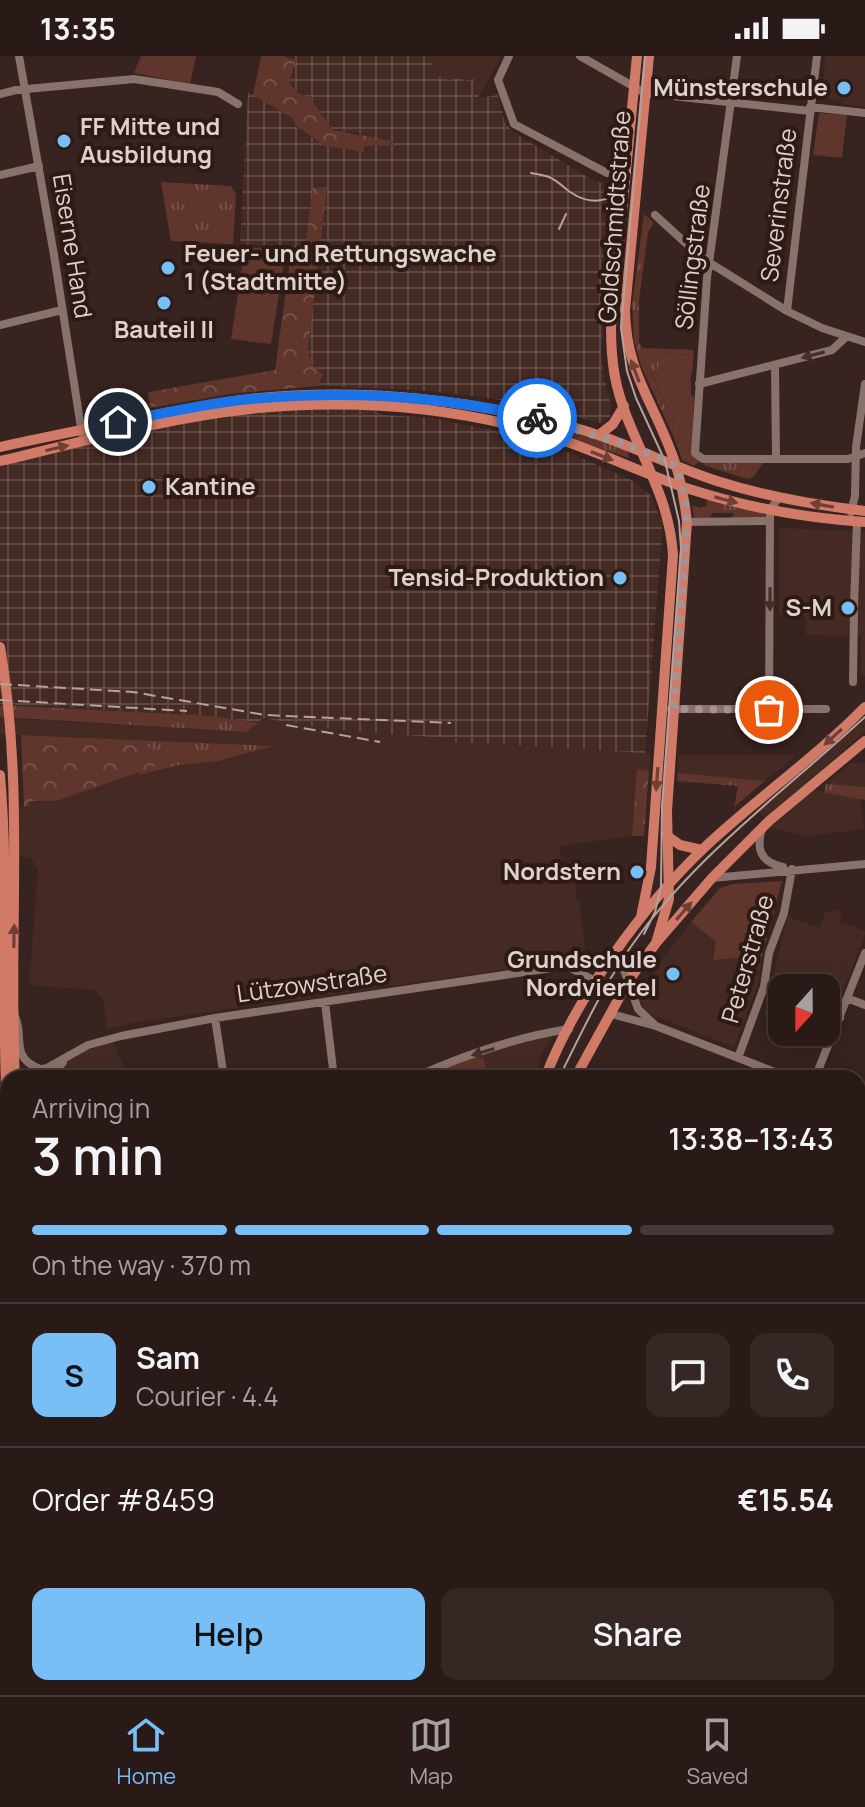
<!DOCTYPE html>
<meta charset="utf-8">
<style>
body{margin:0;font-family:Manrope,sans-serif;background:#352724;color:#f1f3f6;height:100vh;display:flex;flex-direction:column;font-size:30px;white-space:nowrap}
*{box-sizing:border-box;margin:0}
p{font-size:26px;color:#a5a1a1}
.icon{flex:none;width:44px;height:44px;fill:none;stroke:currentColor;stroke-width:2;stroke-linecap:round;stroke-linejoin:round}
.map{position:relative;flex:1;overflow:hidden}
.drawer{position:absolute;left:0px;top:1014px;width:866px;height:626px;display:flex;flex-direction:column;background:#291a17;border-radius:24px 24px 0 0;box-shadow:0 4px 20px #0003,0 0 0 2px #453836}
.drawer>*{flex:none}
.needle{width:52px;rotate:201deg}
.tools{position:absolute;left:768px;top:918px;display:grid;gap:16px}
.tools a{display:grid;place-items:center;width:72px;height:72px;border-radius:16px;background:#291a17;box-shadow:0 4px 20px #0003,0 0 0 2px #453836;font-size:40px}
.pin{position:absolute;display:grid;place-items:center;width:68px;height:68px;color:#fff;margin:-34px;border:4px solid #fff;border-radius:50%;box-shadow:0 2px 8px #0007}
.courier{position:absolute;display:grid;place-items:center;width:80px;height:80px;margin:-40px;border:6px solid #1a73e8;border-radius:50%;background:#fff;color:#222;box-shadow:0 2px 10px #0007}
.head em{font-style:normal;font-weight:600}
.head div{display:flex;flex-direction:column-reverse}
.head{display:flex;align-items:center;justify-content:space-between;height:136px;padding:0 32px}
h1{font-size:52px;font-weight:600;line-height:60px}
.bar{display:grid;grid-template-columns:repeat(4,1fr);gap:12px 8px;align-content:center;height:96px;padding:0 32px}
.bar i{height:10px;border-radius:6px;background:#453836}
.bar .active{background:#78bff8}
.bar p{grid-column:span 4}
.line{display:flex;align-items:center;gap:20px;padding:0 32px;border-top:2px solid #453836}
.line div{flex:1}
.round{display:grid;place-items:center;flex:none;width:84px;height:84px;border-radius:16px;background:#352724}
.action{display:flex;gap:16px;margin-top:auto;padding:16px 32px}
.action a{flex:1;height:92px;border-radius:16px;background:#78bff8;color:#111;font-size:32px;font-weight:600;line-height:92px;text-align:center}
.action a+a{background:#352724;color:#f1f3f6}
.status{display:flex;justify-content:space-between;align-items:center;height:56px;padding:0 40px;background:#291a17;direction:ltr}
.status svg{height:22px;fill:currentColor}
.dock{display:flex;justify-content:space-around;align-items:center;height:112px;border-top:2px solid #453836;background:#291a17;font-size:22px;color:#a5a1a1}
.dock a{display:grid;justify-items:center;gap:4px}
.dock .active{color:#78bff8}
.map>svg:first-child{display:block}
.built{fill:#452a24}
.industrial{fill:url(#industrial-grid)}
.grass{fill:url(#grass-tufts)}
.forest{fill:url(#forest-crowns)}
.green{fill:#60352b}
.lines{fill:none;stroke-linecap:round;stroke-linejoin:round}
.minor{stroke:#8a726c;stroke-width:8}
.major{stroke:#d07a67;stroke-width:10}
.tram{stroke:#b2a39f;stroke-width:2}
.rail{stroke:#b2a39f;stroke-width:2;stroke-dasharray:12 6;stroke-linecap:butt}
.oneway{fill:#44302b}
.oneway2{fill:#6e4036}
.done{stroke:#a49390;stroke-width:8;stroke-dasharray:0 14.4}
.route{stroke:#1a73e8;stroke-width:10}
.poi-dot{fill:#78bff8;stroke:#2d1a15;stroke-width:3}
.labels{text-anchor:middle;stroke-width:8;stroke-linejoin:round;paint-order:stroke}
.poi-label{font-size:24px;font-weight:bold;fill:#ded0cd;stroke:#2d1a15;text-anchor:end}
.street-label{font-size:24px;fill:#ded0cd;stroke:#2d1a15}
</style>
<div class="status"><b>13:35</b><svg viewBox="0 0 49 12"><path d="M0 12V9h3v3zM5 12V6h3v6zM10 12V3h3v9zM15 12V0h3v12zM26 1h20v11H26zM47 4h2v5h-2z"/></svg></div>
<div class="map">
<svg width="865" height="1639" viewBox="0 0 865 1639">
<defs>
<pattern id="industrial-grid" width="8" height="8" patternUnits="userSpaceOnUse" patternTransform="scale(2)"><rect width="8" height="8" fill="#452a24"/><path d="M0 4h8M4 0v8" fill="none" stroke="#5f4843"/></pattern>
<pattern id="grass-tufts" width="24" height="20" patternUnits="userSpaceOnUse" patternTransform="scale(2)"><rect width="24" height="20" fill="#60352b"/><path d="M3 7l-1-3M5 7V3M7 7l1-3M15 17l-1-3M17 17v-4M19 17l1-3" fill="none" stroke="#765149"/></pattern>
<pattern id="forest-crowns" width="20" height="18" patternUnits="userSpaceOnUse" patternTransform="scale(2)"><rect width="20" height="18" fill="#60352b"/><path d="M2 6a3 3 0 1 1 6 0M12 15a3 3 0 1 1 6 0" fill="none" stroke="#765149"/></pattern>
</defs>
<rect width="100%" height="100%" fill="#37231f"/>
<path class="built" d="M432,0H502L478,42L462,21L449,24L433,18Z
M825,0H865V51L843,48V44L822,42Z
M779,472L865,475V620H861V580L806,579V560L779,559Z
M865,659V676L765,762L755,753Z
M262,661L337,674L445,682V685L651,697L649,715L637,714L632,780L559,790L563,814L577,811L576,844L579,846L586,898L579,899V903L132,967L107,973L103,943L94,934L29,929L38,814L31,802L0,798V752L28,750L29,745H56L138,715L140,719L178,709L134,684L0,678V662L245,676Z
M679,699H797L765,725L678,717Z
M851,707H865V731L826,728Z
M810,731L828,738L860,742L864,773L807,780L765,770Z
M843,854L839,865L865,875V878L837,951L826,949V932H783L772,927L787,860L819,872L826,856Z
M691,866L717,886L713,903L762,900L759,925L734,991L652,959L645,953L638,941L664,901Z
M555,976L542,996L535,1022H489L482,997Z
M111,983L129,1022H15Z
M0,1101L8,1117V1227H0Z
M0,1272H8V1544L0,1539Z
M865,1301V1513L858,1510V1318Z
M235,1632H368V1639H235Z
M408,1632H550L581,1639H407Z
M587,1632H706L703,1639H619Z"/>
<path class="industrial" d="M284,0H432L434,18L449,24L462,21L464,25L474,23L479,42L498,39L505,67L513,76L591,123L616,132L601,296L604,322L611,349L610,362L600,367L526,348L474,340L417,334L317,330L306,314L299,298L320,193L240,188L248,37L260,41L293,62L295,70L325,90L362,78L333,74L310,42L298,37L289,26L296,5Z
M364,350L384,359L432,362L526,381L561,393L631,424L650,439L662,465V478L645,697L444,685V682L337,674L262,662L258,667L213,660L0,648V405L213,358Z"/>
<path class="grass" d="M161,126L231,130L236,139L233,188L171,185Z
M644,158L654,167L648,176L639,245V286L642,292L694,294L692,318L689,317L690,299L660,297L658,316L651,317L685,388L693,387V399L699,406L694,410L682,404L675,384L641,310L634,284L632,249Z
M528,367L571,375L627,393L629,402L527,369Z
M704,407H763L753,421L747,423L703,409Z
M706,442L759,456L765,458L767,462H731L734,457H713L709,462H694L692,449L700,452L707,449Z
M0,649L213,660L258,667L246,676L0,661Z
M134,684L273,690L218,705L179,709L139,719L138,715L167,706L166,700Z
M678,717L765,725L734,751L738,730L677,725Z
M826,728L865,731V744L824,737Z
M0,1539L8,1544V1632H119L117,1639H0Z"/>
<path class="forest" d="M261,0H284L296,5L289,27L298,37L310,42L333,74L392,85L395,90H364V96L325,90L295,69L293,62L253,39Z
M327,131L308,294L310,305L323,319L317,330L230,338L150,352L148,336L275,314L292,190L305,191L313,132Z
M21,679L134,684L166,700L168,706L56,745H29V750L24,751Z
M637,713L649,715L644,780H632Z
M0,1272H8V1346L0,1348Z"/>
<path class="green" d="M141,0H196L190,28L134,17Z
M819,57L847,59L842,102L813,99Z
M245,191L286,194L271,288L231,283Z
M660,297L690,299L691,339L694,340L693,387L685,389L651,316L658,315Z
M782,825L762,900L713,904L716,886L691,866L720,832L732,828Z
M482,997L489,1022H416Z
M119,1632H235V1639H117Z"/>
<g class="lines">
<path class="minor" d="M19,0L54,199L82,378
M509,0L498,24L514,68L607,117
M580,0L645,37L810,55
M737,0L707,222L695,397L703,403H848L865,397
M0,38L16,34L134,23L218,36L238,48
M810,51L865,57
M0,119L39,110
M655,159L702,202L787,255L822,272L865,286
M787,255L817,0
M0,269L62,254
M775,310L776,402
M699,328L832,294L846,281
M851,456L855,440L856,391L865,328
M687,466L770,465
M854,550L857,465
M853,626L854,556
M671,653H826
M769,654L770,454L779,441
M762,772C756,793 760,806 783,811
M712,822L865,808
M569,911L606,931L623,934
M764,931L782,938
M847,942L865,949
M325,946L334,1022
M826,956L840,962
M14,958C26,981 8,1000 40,1013
M611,958L656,970L790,1022
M215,962L224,1022
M738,1002L764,931L769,897L784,857L792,813
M13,1020L47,1012L88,989L121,980L215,962L598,905L609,906L624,914L638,953L656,970
M44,1022L57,1014L63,1006
M413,1022C462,1000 516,981 569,973
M815,1022L865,897
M858,1047L865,1050
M858,1172L865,1175
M858,1257L865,1260
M858,1290L865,1274
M584,1632L613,1639
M738,1632L753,1639
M705,1639L709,1632
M805,1639L809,1632"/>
<path class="major" d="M637,0L611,271C611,288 612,305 615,321C627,383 669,431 673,499L651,811L641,861
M649,0L625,254C626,311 648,338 668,388C679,413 684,438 687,466L667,755L669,843L656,887
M599,379L613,368L624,350
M0,391C55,379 111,368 166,357C194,352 222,346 250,343C353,332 457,342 557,367C613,380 663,407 717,425C764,440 815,449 865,455
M0,405C82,386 165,362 250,353C338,344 429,349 515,370C574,384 629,412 686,432C744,451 805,462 865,466
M0,591C25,734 8,878 15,1022
M0,719C10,837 0,956 8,1073
M666,779L680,789L702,794
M545,1022C575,943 643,850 704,792C756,743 815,702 865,651
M575,1022L629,924L656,887L712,822L769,765L865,685
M0,1237H8
M0,1260H8
M858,1557L865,1560
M858,1570L865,1573
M376,1632L377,1639
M399,1632V1639"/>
<path class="tram" d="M531,117C537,118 543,119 549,121C558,125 563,131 570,136C595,153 621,144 630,116
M559,173L566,158
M644,878L655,856L661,831L662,750L681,492L679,465L665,405L636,342L627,315L621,272L645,0
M559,1022C583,973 607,922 640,878C703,794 788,732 865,661
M0,1250H8
M385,1632L386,1639"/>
<path class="rail" d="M0,628L133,636L265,659L451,667
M0,644L187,655
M286,669L380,686"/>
</g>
<defs><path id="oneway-solid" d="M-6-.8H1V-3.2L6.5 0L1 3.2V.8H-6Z" transform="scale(2)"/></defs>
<g class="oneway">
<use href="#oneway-solid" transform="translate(813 299) rotate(165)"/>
<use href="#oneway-solid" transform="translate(770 543) rotate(90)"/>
<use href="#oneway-solid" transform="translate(483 996) rotate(163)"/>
</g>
<g class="oneway2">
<use href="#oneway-solid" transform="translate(635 315) rotate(-111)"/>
<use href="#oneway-solid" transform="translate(57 392) rotate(-13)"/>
<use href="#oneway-solid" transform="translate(602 400) rotate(22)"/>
<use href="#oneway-solid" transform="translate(726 444) rotate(15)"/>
<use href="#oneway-solid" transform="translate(822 449) rotate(-170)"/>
<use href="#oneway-solid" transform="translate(833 681) rotate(138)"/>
<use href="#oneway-solid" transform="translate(657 723) rotate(94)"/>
<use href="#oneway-solid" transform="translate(684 855) rotate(-49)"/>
<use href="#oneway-solid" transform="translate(14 880) rotate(-89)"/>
</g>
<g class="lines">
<path class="done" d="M537,362L628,389L676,409L685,442L687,466L674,653L769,654"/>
<path class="route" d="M118,366C162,358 206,347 251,343C346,334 443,340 537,362"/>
</g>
<g class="poi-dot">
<circle cx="844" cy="32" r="8"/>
<circle cx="64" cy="85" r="8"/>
<circle cx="168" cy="212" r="8"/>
<circle cx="164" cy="247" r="8"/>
<circle cx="149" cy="431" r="8"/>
<circle cx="620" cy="522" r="8"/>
<circle cx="848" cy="552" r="8"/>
<circle cx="637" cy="816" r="8"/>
<circle cx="673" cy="918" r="8"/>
</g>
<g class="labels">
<g class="poi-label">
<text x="828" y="40">Münsterschule</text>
<text x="80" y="79" text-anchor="start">FF Mitte und<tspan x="80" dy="28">Ausbildung</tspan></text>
<text x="184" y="206" text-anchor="start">Feuer- und Rettungswache<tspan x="184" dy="28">1 (Stadtmitte)</tspan></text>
<text x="164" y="282" text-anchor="middle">Bauteil II</text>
<text x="165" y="439" text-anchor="start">Kantine</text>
<text x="604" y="530">Tensid-Produktion</text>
<text x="832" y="560">S-M</text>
<text x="621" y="824">Nordstern</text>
<text x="657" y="912">Grundschule<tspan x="657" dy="28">Nordviertel</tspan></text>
</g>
<g class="street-label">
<text transform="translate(779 149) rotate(-83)" y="8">Severinstraße</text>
<text transform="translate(615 161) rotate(-86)" y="8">Goldschmidtstraße</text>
<text transform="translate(72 190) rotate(81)" y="8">Eiserne Hand</text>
<text transform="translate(693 201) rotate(-83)" y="8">Söllingstraße</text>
<text transform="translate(748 903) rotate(-74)" y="8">Peterstraße</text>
<text transform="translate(312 928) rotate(-8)" y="8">Lützowstraße</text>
</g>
</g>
</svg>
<div class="tools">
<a><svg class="needle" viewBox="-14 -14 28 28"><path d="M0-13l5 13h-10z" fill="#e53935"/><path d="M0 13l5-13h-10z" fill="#a5a1a1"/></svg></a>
</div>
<div class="pin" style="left:769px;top:654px;background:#ea580c"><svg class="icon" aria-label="bag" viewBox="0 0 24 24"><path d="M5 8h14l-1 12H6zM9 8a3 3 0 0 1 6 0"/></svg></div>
<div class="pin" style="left:118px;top:366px;background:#1f2937"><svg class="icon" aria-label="home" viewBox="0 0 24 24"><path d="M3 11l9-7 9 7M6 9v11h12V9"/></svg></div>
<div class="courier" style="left:537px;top:362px"><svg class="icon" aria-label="bike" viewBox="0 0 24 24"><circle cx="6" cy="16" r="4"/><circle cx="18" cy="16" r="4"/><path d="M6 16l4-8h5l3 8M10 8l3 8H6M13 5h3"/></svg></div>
<section class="drawer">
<div class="head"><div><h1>3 min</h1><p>Arriving in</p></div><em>13:38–13:43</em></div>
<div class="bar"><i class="active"></i><i class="active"></i><i class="active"></i><i></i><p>On the way · 370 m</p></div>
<div class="line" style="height:144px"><b class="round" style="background:#78bff8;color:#111">S</b><div><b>Sam</b><p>Courier · 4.4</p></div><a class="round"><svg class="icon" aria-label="chat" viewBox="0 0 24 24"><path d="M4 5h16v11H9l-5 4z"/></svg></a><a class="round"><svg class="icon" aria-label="phone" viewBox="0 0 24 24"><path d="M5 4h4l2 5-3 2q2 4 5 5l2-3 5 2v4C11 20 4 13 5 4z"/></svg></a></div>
<div class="line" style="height:104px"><div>Order #8459</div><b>€15.54</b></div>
<div class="action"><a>Help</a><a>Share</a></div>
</section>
</div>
<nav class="dock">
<a class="active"><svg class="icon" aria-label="home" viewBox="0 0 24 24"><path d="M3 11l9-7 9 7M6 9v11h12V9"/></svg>Home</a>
<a><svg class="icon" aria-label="map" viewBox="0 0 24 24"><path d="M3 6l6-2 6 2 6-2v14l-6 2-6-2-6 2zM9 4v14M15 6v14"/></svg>Map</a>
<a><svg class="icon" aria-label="saved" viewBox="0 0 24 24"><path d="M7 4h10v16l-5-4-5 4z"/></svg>Saved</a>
</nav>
